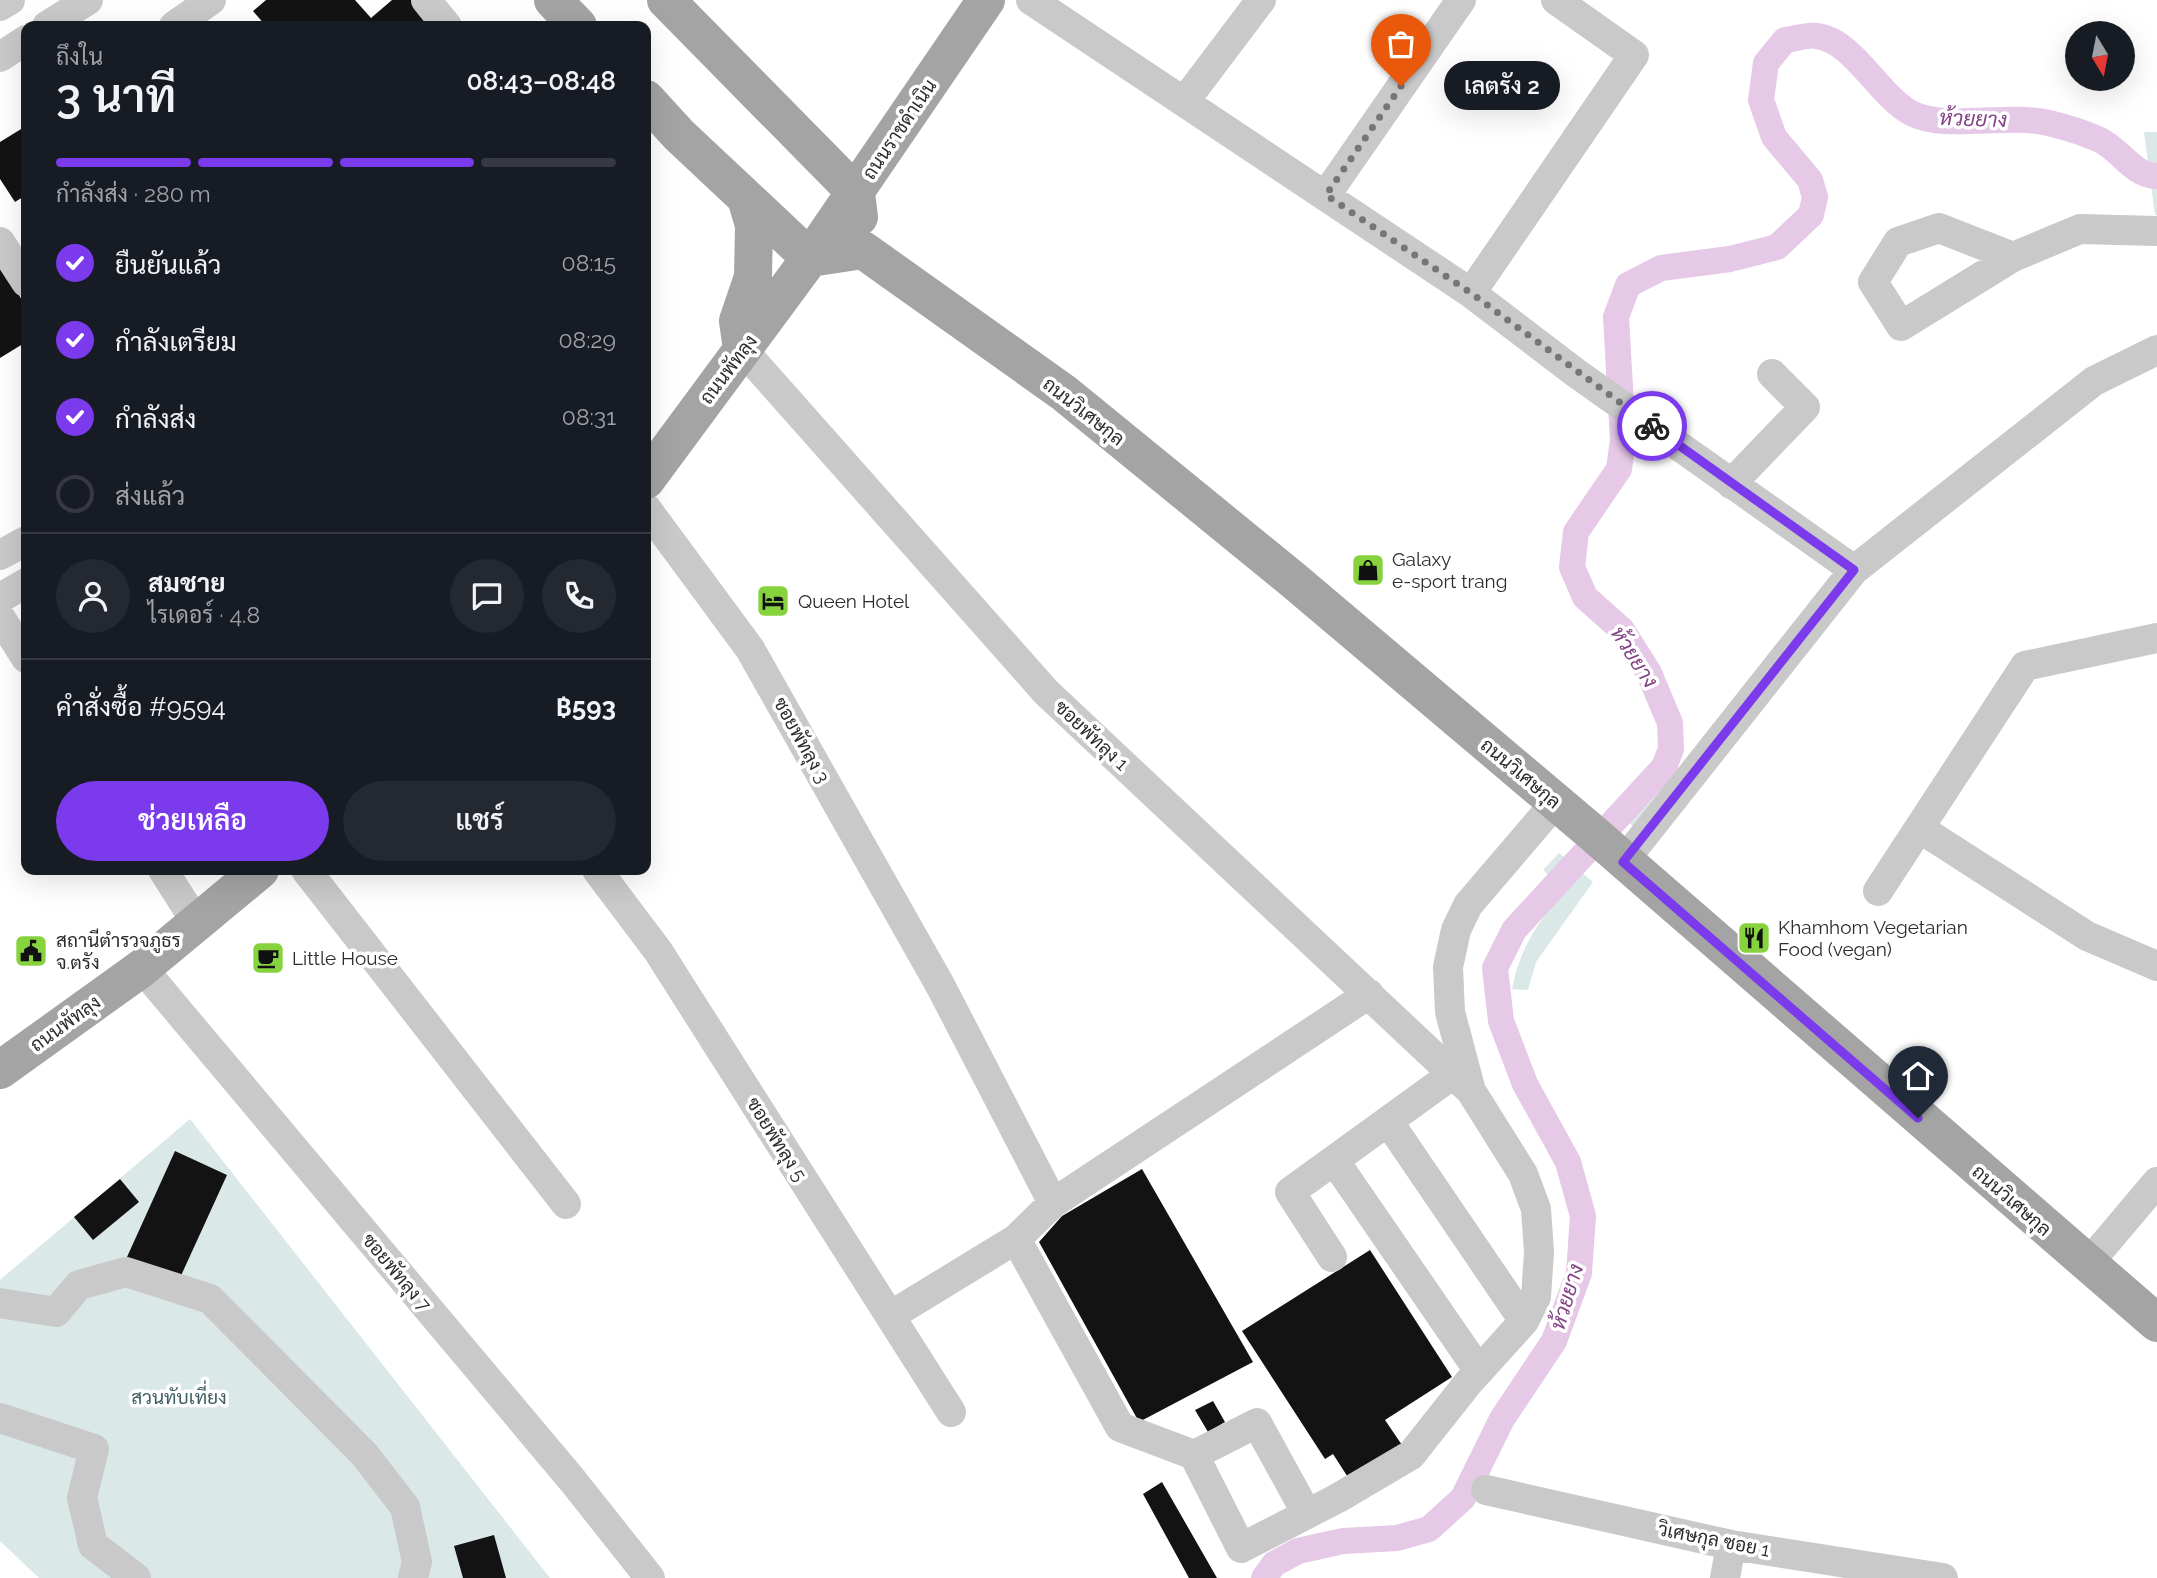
<!DOCTYPE html>
<html lang="th">
<meta charset="utf-8">
<style>
body{margin:0;font-family:Raleway,Sarabun,sans-serif;background:#242831;color:#f1f3f6;height:100vh;display:flex;flex-direction:column;font-size:26px;white-space:nowrap}
*{box-sizing:border-box;margin:0}
p{font-size:23px;color:#9ea1a6}
.icon{flex:none;width:38px;height:38px;fill:none;stroke:currentColor;stroke-width:2;stroke-linecap:round;stroke-linejoin:round}
.map{position:relative;flex:1;overflow:hidden}
.side{position:absolute;left:21px;top:21px;width:630px;height:854px;display:flex;flex-direction:column;background:#171b24;border-radius:14px;box-shadow:0 7px 28px #0002}
.side>*{flex:none}
.needle{width:46px;rotate:170deg}
.fabs{position:absolute;left:2065px;top:21px;display:grid;gap:14px}
.fabs a{display:grid;place-items:center;width:70px;height:70px;border-radius:50%;background:#171b24;box-shadow:0 7px 28px #0002;font-size:35px}
.pin{position:absolute;display:grid;place-items:center;width:60px;height:60px;color:#fff;margin:-72px -30px;border-radius:50% 50% 50% 0;rotate:-45deg;box-shadow:0 0 7px #0007}
.pin .icon{rotate:45deg}
.courier{position:absolute;display:grid;place-items:center;width:70px;height:70px;margin:-35px;border:5px solid #7c3aed;border-radius:50%;background:#fff;color:#222;box-shadow:0 2px 9px #0007}
.bubble{position:absolute;height:49px;border-radius:24px;background:#171b24;box-shadow:0 7px 28px #0002;font-size:23px;font-weight:600;line-height:49px;text-align:center}
.summary em{font-style:normal;font-weight:600}
.summary div{display:flex;flex-direction:column-reverse}
.summary{display:flex;align-items:center;justify-content:space-between;height:119px;padding:0 35px}
h1{font-size:46px;font-weight:600;line-height:52px}
.bar{display:grid;grid-template-columns:repeat(4,1fr);gap:10px 7px;align-content:center;height:84px;padding:0 35px}
.bar i{height:9px;border-radius:5px;background:#363941}
.bar .current{background:#7c3aed}
.bar p{grid-column:span 4}
.line{display:flex;align-items:center;gap:18px;padding:0 35px;border-top:2px solid #363941}
.line div{flex:1}
.round{display:grid;place-items:center;flex:none;width:74px;height:74px;border-radius:37px;background:#242831}
ol{padding:0 35px;list-style:none}
li{display:flex;align-items:center;gap:21px;height:77px}
li p{margin-inline-start:auto}
li .icon{padding:7px;border-radius:50%;background:#7c3aed;color:#fff;stroke-width:4}
li:last-child{color:#9ea1a6}
li i{width:38px;height:38px;border:4px solid #363941;border-radius:50%}
.button{display:flex;gap:14px;margin-top:auto;padding:14px 35px}
.button a{flex:1;height:80px;border-radius:42px;background:#7c3aed;color:#fff;font-size:28px;font-weight:600;line-height:80px;text-align:center}
.button a+a{background:#242831;color:#f1f3f6}
.map>svg:first-child{display:block}
.green{fill:#dbe8e8}
.lines{fill:none;stroke-linecap:round;stroke-linejoin:round}
.canal{stroke:#e6c8e7;stroke-width:26}
.building{fill:#131313}
.minor{stroke:#c9c9c9;stroke-width:30}
.major{stroke:#a4a4a4;stroke-width:38}
.done{stroke:#767676;stroke-width:7;stroke-dasharray:0 12.6}
.route{stroke:#7c3aed;stroke-width:9}
.labels{text-anchor:middle;stroke-width:7;stroke-linejoin:round;paint-order:stroke}
.street-label{font-size:19px;fill:#2c2c2c;stroke:#fff}
.poi-label{font-size:19px;fill:#2c2c2c;stroke:#fff;text-anchor:start}
.park-label{font-size:19px;fill:#3e5e63;stroke:#fff}
.water-label{font-size:21px;font-style:italic;fill:#834385;stroke:#fff}
</style>
<div class="map">
<svg width="2157" height="1578" viewBox="0 0 2157 1578">
<rect width="100%" height="100%" fill="#fff"/>
<path class="green" d="M2144,132H2157V215H2155Z
M1670,766L1682,776L1636,829L1611,808L1620,798L1633,809Z
M1559,853L1593,882L1536,962L1528,990L1512,989C1521,944 1538,924 1565,889L1543,870Z
M190,1119L550,1578H39L0,1541V1280Z"/>
<g class="lines">
<path class="canal" d="M1264,1578L1274,1564L1298,1551L1343,1541L1397,1538L1429,1529L1463,1498L1502,1419L1554,1341L1579,1273L1583,1216L1568,1162L1525,1084L1501,1021L1495,968L1514,930L1664,767L1671,749L1670,723L1649,673L1622,630L1585,597L1572,567L1576,532L1619,469L1623,440L1616,317L1628,285L1661,268L1730,259L1777,247L1811,215L1815,197L1810,180L1774,137L1761,100L1766,63L1785,40C1795,39 1808,34 1817,36C1854,41 1877,94 1911,113C1945,131 2008,113 2049,123C2065,127 2085,133 2100,140C2121,150 2133,176 2157,176"/>
</g>
<path class="building" d="M266,0H355L371,18L392,0H412L428,18L418,26H266L253,11Z
M26,126V195L15,202L0,179V142Z
M0,259L26,308V342L0,358Z
M175,1151L227,1175L179,1280L127,1257Z
M1142,1169L1253,1362L1139,1422L1039,1242L1062,1216Z
M120,1179L139,1202L93,1240L74,1217Z
M1370,1250L1452,1377L1385,1420L1404,1448L1351,1482L1333,1454L1325,1459L1242,1331Z
M1213,1401L1225,1422L1208,1432L1195,1410Z
M1162,1482L1217,1578H1189L1143,1494Z
M494,1535L506,1578H463L454,1546Z"/>
<g class="lines">
<path class="minor" d="M426,0L447,26
M1031,0L1471,293L1576,373L1854,570
M0,6L10,0
M47,26L88,0
M174,26L211,0
M0,57L26,40
M1184,102L1261,0
M1326,195L1461,0
M0,242L26,282
M2013,257L1939,228L1898,242L1873,282L1901,326L2013,257L2080,229L2157,231
M1471,293L1634,55L1556,0
M742,349L1046,692L1471,1091
M1731,484L1805,407L1772,374
M646,508L750,649L940,985L1053,1203
M0,555L26,541
M0,598L26,583
M0,617L26,658
M1919,828L2087,936L2157,966
M1623,862L1854,570L2094,381L2157,350
M163,870L196,922
M306,870L566,1204
M597,870L658,951L951,1412
M1878,891L2025,666L2157,638
M142,968L573,1481L650,1578
M1388,1121L1524,1321
M1334,1160L1479,1371
M1016,1239L1120,1427L1194,1455
M1332,1257L1290,1192L1453,1074
M2087,1265L2157,1182
M0,1303L56,1312L79,1285L126,1272L210,1299L364,1454L405,1507L417,1562L413,1578
M890,1316L1016,1239L1053,1203L1369,994
M0,1418L94,1449L82,1498L93,1545L136,1578
M1486,1490L1731,1545L1943,1578
M1307,1514L1257,1423L1194,1455L1241,1548L1338,1498L1411,1455L1468,1383L1524,1321L1536,1297L1539,1252L1536,1209L1523,1174L1471,1091L1450,1012L1448,967L1456,930L1468,905L1556,802
M1725,1578L1731,1545"/>
<path class="major" d="M553,0L578,26
M666,0L856,193L859,217
M646,99L679,135L810,258L863,250L1064,393L1292,579L1589,830L2157,1323
M742,349L738,321L753,277L754,225L746,198
M646,480L810,258L986,0
M0,1070L142,968L260,870"/>
</g>
<g class="lines">
<path class="done" d="M1401,86L1326,195L1471,293L1652,426"/>
<path class="route" d="M1652,426L1854,570L1623,862L1918,1118"/>
</g>
<defs>
<symbol id="shop-square" viewBox="-11 -11 22 22"><rect x="-9" y="-9" width="18" height="18" rx="4" fill="#87d33e" stroke="#fff"/><path d="M-5-2.5h2.3a2.7 3.5 0 0 1 5.4 0H5L5.5 6h-11ZM-1.5-2.5h3a1.5 2.3 0 0 0-3 0Z" fill="#111"/></symbol>
<symbol id="hotel-square" viewBox="-11 -11 22 22"><rect x="-9" y="-9" width="18" height="18" rx="4" fill="#87d33e" stroke="#fff"/><path d="M-6-4.5h1.5V1H6V5H4.5V3h-9V5H-6ZM-4 0a1.8 1.8 0 1 1 3.6 0ZM.5 0V-2.5h3Q6-2.5 6 0Z" fill="#111"/></symbol>
<symbol id="restaurant-square" viewBox="-11 -11 22 22"><rect x="-9" y="-9" width="18" height="18" rx="4" fill="#87d33e" stroke="#fff"/><path d="M-5-6h1v4h1v-4h1v4h1v-4h1v5L-1.5 .5V6h-2V.5L-5-1ZM5-6V6H3V1.5H1.5Q1.5-4 5-6Z" fill="#111"/></symbol>
<symbol id="civic-square" viewBox="-11 -11 22 22"><rect x="-9" y="-9" width="18" height="18" rx="4" fill="#87d33e" stroke="#fff"/><path d="M-.6-6.5H3V-4.5H.6V-3L4-1V1h2V6H-6V1h2V-1L-.6-3ZM-1.2 2.5V6h2.4V2.5Z" fill="#111"/></symbol>
<symbol id="cafe-square" viewBox="-11 -11 22 22"><rect x="-9" y="-9" width="18" height="18" rx="4" fill="#87d33e" stroke="#fff"/><path d="M-5.5-4.5H6V0H3Q3 3.5 0 3.5H-2.5Q-5.5 3.5-5.5 0ZM3-3.2v2h1.7v-2ZM-6 4.5H4V6H-6Z" fill="#111"/></symbol>
</defs>
<g fill-rule="evenodd">
<use href="#shop-square" x="1349" y="551" width="38" height="38"/>
<use href="#hotel-square" x="754" y="582" width="38" height="38"/>
<use href="#restaurant-square" x="1735" y="919" width="38" height="38"/>
<use href="#civic-square" x="12" y="932" width="38" height="38"/>
<use href="#cafe-square" x="249" y="939" width="38" height="38"/>
</g>
<g class="labels">
<g class="street-label">
<text transform="translate(899 129) rotate(-56)" y="7">ถนนราชดำเนิน</text>
<text transform="translate(728 369) rotate(-53)" y="7">ถนนพัทลุง</text>
<text transform="translate(1084 411) rotate(38)" y="7">ถนนวิเศษกุล</text>
<text transform="translate(1092 735) rotate(43)" y="7">ซอยพัทลุง 1</text>
<text transform="translate(802 740) rotate(61)" y="7">ซอยพัทลุง 3</text>
<text transform="translate(1521 773) rotate(40)" y="7">ถนนวิเศษกุล</text>
<text transform="translate(65 1023) rotate(-36)" y="7">ถนนพัทลุง</text>
<text transform="translate(777 1139) rotate(58)" y="7">ซอยพัทลุง 5</text>
<text transform="translate(2012 1200) rotate(41)" y="7">ถนนวิเศษกุล</text>
<text transform="translate(397 1272) rotate(50)" y="7">ซอยพัทลุง 7</text>
<text transform="translate(1714 1539) rotate(11)" y="7">วิเศษกุล ซอย 1</text>
</g>
<g class="poi-label">
<text x="1392" y="566">Galaxy<tspan x="1392" dy="22">e-sport trang</tspan></text>
<text x="798" y="608">Queen Hotel</text>
<text x="1778" y="934">Khamhom Vegetarian<tspan x="1778" dy="22">Food (vegan)</tspan></text>
<text x="56" y="947">สถานีตำรวจภูธร<tspan x="56" dy="22">จ.ตรัง</tspan></text>
<text x="292" y="965">Little House</text>
</g>
<g class="park-label">
<text x="179" y="1404">สวนทับเที่ยง</text>
</g>
<g class="water-label">
<text transform="translate(1973 119) rotate(2)" y="7">ห้วยยาง</text>
<text transform="translate(1634 657) rotate(57)" y="7">ห้วยยาง</text>
<text transform="translate(1567 1297) rotate(-73)" y="7">ห้วยยาง</text>
</g>
</g>
</svg>
<div class="fabs">
<a><svg class="needle" viewBox="-14 -14 28 28"><path d="M0-13l5 13h-10z" fill="#e53935"/><path d="M0 13l5-13h-10z" fill="#9ea1a6"/></svg></a>
</div>
<div class="pin" style="left:1401px;top:86px;background:#ea580c"><svg class="icon" aria-label="bag" viewBox="0 0 24 24"><path d="M5 8h14l-1 12H6zM9 8a3 3 0 0 1 6 0"/></svg></div>
<div class="pin" style="left:1918px;top:1118px;background:#1f2937"><svg class="icon" aria-label="home" viewBox="0 0 24 24"><path d="M3 11l9-7 9 7M6 9v11h12V9"/></svg></div>
<div class="courier" style="left:1652px;top:426px"><svg class="icon" aria-label="bike" viewBox="0 0 24 24"><circle cx="6" cy="16" r="4"/><circle cx="18" cy="16" r="4"/><path d="M6 16l4-8h5l3 8M10 8l3 8H6M13 5h3"/></svg></div>
<div class="bubble" style="left:1444px;top:61px;width:116px">เลตรัง 2</div>
<section class="side">
<div class="summary"><div><h1>3 นาที</h1><p>ถึงใน</p></div><em>08:43–08:48</em></div>
<div class="bar"><i class="current"></i><i class="current"></i><i class="current"></i><i></i><p>กำลังส่ง · 280 m</p></div>
<ol>
<li><svg class="icon" aria-label="check" viewBox="0 0 24 24"><path d="M5 12l5 5 9-10"/></svg>ยืนยันแล้ว<p>08:15</p></li>
<li><svg class="icon" aria-label="check" viewBox="0 0 24 24"><path d="M5 12l5 5 9-10"/></svg>กำลังเตรียม<p>08:29</p></li>
<li><svg class="icon" aria-label="check" viewBox="0 0 24 24"><path d="M5 12l5 5 9-10"/></svg>กำลังส่ง<p>08:31</p></li>
<li><i></i>ส่งแล้ว</li>
</ol>
<div class="line" style="height:126px"><a class="round"><svg class="icon" aria-label="person" viewBox="0 0 24 24"><circle cx="12" cy="8" r="4"/><path d="M4 21q1-7 8-7t8 7"/></svg></a><div><b>สมชาย</b><p>ไรเดอร์ · 4.8</p></div><a class="round"><svg class="icon" aria-label="chat" viewBox="0 0 24 24"><path d="M4 5h16v11H9l-5 4z"/></svg></a><a class="round"><svg class="icon" aria-label="phone" viewBox="0 0 24 24"><path d="M5 4h4l2 5-3 2q2 4 5 5l2-3 5 2v4C11 20 4 13 5 4z"/></svg></a></div>
<div class="line" style="height:91px"><div>คำสั่งซื้อ #9594</div><b>฿593</b></div>
<div class="button"><a>ช่วยเหลือ</a><a>แชร์</a></div>
</section>
</div>
